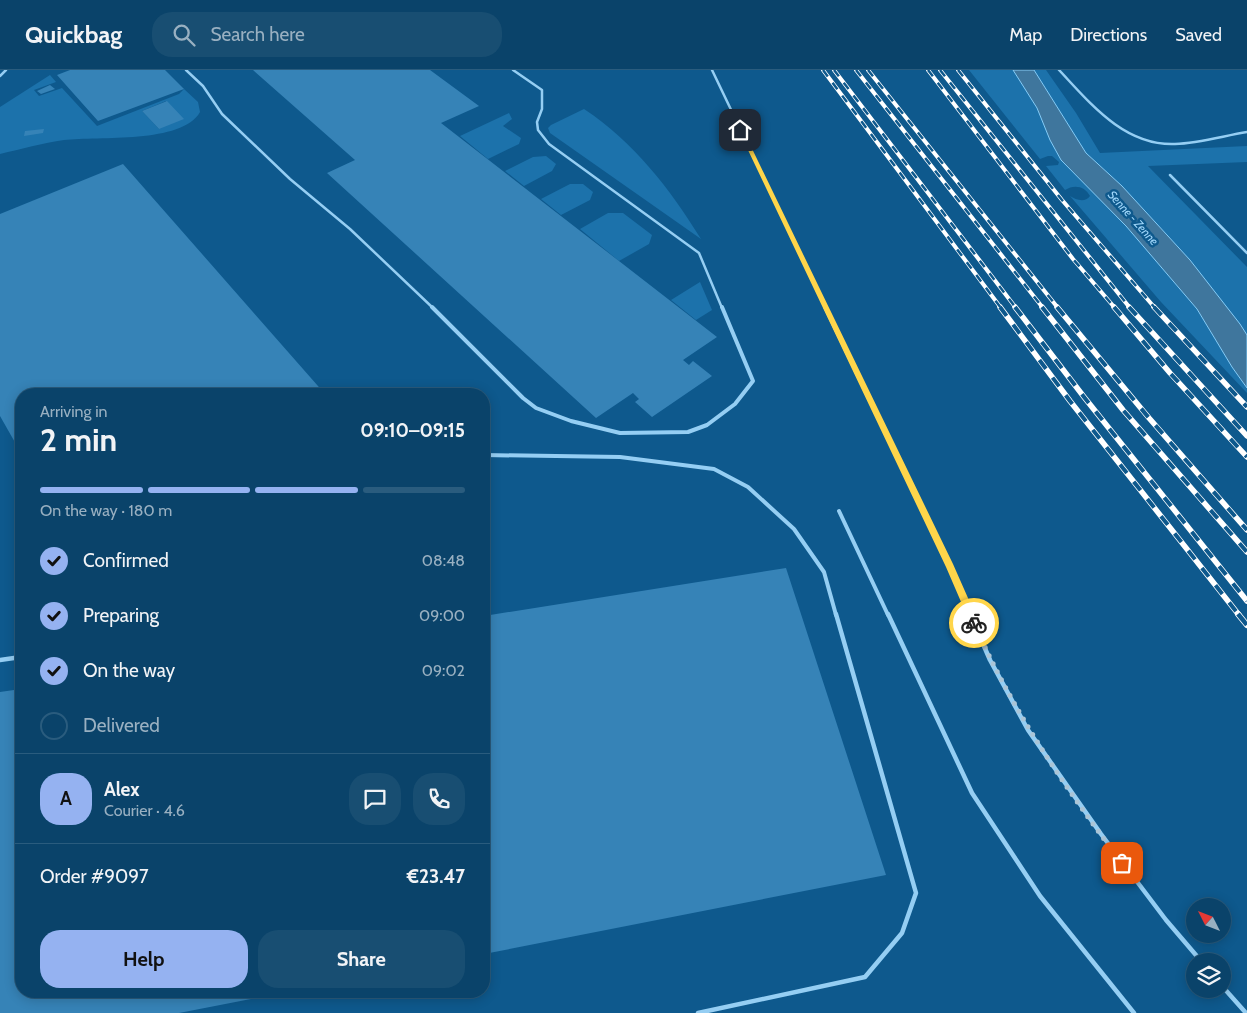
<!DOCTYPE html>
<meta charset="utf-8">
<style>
body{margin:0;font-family:Cabin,sans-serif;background:#184e72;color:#f1f3f6;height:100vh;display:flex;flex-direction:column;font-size:19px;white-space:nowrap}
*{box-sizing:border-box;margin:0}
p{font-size:16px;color:#99b0c1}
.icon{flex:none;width:28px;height:28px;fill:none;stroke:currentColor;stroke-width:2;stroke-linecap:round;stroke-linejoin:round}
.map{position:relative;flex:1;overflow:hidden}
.panel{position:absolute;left:15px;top:318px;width:475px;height:610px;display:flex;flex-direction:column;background:#0a436a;border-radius:20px;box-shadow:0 2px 12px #0003,0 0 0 1px #2a5c7e}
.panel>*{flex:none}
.needle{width:32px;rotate:312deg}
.tools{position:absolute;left:1186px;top:828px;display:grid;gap:10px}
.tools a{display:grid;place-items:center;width:45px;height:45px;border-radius:50%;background:#0a436a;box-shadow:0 2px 12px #0003,0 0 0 1px #2a5c7e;font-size:25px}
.pin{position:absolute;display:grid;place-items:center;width:42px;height:42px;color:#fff;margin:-21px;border-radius:10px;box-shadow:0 2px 8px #0006}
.courier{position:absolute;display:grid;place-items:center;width:50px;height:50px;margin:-25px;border:4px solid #ffd54a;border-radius:50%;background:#fff;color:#222;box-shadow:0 1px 6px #0007}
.head em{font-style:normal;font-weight:800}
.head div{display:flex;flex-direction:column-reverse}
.head{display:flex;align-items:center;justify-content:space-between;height:85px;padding:0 25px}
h1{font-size:32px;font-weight:800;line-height:38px}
.bar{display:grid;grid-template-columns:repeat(4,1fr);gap:8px 5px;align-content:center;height:60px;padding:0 25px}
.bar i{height:6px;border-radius:4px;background:#2a5c7e}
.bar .current{background:#95b2f1}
.bar p{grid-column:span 4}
.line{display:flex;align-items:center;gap:12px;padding:0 25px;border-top:1px solid #2a5c7e}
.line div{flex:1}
.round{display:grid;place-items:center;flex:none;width:52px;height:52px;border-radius:20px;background:#184e72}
ol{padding:0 25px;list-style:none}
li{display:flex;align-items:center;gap:15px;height:55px}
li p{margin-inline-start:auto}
li .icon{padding:5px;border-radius:50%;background:#95b2f1;color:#111;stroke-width:4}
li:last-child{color:#99b0c1}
li i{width:28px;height:28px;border:2px solid #2a5c7e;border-radius:50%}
.action{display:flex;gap:10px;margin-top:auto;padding:10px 25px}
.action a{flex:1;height:58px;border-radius:20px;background:#95b2f1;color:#111;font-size:20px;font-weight:800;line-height:58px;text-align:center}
.action a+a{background:#184e72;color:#f1f3f6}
header{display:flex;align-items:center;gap:30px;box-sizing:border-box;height:70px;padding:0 25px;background:#0a436a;border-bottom:1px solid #2a5c7e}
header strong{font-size:24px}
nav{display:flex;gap:28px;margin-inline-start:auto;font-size:18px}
.search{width:350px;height:45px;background:#184e72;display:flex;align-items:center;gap:12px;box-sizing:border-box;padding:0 18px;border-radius:20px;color:#99b0c1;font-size:19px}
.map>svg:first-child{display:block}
.green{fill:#1c72ab;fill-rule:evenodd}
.water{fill:#3f769d;stroke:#85ccf7}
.building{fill:#3683b7}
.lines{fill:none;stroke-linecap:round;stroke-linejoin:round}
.lane-far2{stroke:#95cef3;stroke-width:2.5}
.lane-far1{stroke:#95cef3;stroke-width:4}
.lane{stroke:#95cef3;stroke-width:4.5}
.rail-far2-casing{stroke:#fff;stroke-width:4}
.rail-far1-casing{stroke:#fff;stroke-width:5.5}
.rail-casing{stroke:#fff;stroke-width:6}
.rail-far2{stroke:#0e598d;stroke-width:2.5;stroke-dasharray:8;stroke-linecap:butt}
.rail-far1{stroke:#0e598d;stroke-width:4;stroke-dasharray:11;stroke-linecap:butt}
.rail{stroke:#0e598d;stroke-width:4.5;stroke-dasharray:14;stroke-linecap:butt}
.route{fill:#ffd54a}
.done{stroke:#abc5d7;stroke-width:5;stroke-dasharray:0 9}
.labels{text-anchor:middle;stroke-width:5;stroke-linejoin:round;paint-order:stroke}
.far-water-label{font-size:12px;font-style:italic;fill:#a0d7fb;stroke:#0e598d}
</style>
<header>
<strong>Quickbag</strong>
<div class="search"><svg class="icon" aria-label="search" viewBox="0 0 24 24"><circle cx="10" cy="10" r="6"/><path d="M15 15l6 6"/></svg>Search here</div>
<nav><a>Map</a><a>Directions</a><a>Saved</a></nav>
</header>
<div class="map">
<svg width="1247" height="943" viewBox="0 0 1247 943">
<rect width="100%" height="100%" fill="#0e598d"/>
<path class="green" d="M969,0H1013L1027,21L1075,103L1126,156L1197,239L1232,297L1247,318V323L1161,232L1070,126C1076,130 1085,133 1090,126C1085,116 1074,114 1065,120L1046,96L1058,95L1059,92L1052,86H1048L1040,89Z
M1034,0H1046L1076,43L1100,83L1247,76V92L1148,96L1247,197V265L1190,190L1122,116L1086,83Z
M50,5L56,12L34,20L39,26L62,18L97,56L179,24L184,19L198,32L200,42C182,74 99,66 64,70C43,73 21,79 0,84V37ZM166,31L159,59L142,41Z
M584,39C634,72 670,119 701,169L550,63L548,58L551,55Z
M509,43L512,49L503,56L521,68L519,74L488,89L460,66Z
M546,86L556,94L552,101L524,116L505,101L533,87Z
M570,114H583L593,122L590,130L561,145L541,129Z
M608,143H623L652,165L649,174L619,191L580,159Z
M700,212L712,240L696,250L671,230Z"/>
<path class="water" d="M1013,0H1034L1086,83L1122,116L1190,190L1240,254L1247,265V318L1232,297L1197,239L1126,156L1061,90L1050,70L1037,38Z"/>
<path class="building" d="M70,0H165L184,19L98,51L57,5Z
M253,0H430L479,36L441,53L717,267L683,290L689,295L693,291L712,306L652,347L635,332L639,329L633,323L596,348L327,103L355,90Z
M50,15L55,19L41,24L37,21Z
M167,31L184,49L159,59L142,41Z
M44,59L43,63L24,66L25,61Z
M123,94L325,324H21V383L0,346V144Z
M786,498L886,805L484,884V546Z
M21,619V921L286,922L179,943H0V622Z"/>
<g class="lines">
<path class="lane-far2" d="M186,0L203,16L222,44L290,109L350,159L433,238
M513,0L542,20V39L537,52L538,60L549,74L699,183L722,238
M712,0L826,238
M1059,0C1090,33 1124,76 1175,74C1199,73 1223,66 1247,62
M0,6L6,0
M1170,105L1247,183"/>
<path class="lane-far1" d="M432,237L523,328L536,338L571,351L620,363L688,362L707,355L735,334L753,311L722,237
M825,237L950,497L971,545
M484,385L620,387L714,399L748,417L794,459L824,502L836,545
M839,441L888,545"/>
<path class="lane" d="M888,544L972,723L1040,826L1134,943
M970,544L990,590L1028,660L1101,764L1166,850L1201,891
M0,590L21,587
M1222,916L1246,943
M698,943L865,907L902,863L916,823L836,544"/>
<defs>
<path id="rail-far2" d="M823,0L1001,238
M834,0L1016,238
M856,0L1043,238
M868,0L1058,238
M928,0L1073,189L1115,238
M940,0L1130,238
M958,0L1062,130L1155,238"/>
<path id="rail-far1" d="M1000,237L1070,331L1239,545
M1015,237L1084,327L1247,531
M1042,237L1123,340L1247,482
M1057,237L1149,348L1247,460
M1114,237L1170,303L1247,387
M1129,237L1247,366
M1154,237L1247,337"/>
<path id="rail" d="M1238,544L1247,555"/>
</defs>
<use href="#rail-far2" class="rail-far2-casing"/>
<use href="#rail-far1" class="rail-far1-casing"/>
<use href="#rail" class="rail-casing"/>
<use href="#rail-far2" class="rail-far2"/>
<use href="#rail-far1" class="rail-far1"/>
<use href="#rail" class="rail"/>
</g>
<path class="route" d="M738,59L743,60L953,494L979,553L977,555H971L946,497Z"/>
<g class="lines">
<path class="done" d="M974,553C1012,640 1065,718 1122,793"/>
</g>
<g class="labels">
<g class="far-water-label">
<text transform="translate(1133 148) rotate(48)" y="4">Senne - Zenne</text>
</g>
</g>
</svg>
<div class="tools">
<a><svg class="needle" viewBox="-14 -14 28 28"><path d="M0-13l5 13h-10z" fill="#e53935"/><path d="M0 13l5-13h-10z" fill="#99b0c1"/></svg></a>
<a><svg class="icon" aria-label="layers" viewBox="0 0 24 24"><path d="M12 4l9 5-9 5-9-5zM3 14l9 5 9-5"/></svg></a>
</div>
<div class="pin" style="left:1122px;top:793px;background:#ea580c"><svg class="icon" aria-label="bag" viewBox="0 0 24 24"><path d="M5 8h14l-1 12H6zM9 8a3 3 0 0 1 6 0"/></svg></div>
<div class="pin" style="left:740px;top:60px;background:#1f2937"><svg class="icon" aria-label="home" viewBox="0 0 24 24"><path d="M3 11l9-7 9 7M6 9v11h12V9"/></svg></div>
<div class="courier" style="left:974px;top:553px"><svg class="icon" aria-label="bike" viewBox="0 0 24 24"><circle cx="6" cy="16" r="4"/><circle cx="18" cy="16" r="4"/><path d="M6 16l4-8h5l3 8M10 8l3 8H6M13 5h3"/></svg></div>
<section class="panel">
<div class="head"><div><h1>2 min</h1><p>Arriving in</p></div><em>09:10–09:15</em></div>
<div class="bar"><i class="current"></i><i class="current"></i><i class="current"></i><i></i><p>On the way · 180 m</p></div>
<ol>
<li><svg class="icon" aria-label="check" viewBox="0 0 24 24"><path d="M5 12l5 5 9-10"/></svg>Confirmed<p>08:48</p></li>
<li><svg class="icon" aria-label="check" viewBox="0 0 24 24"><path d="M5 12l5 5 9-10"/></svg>Preparing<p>09:00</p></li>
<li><svg class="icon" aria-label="check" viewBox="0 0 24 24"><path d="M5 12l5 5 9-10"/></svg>On the way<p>09:02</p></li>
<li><i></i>Delivered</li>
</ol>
<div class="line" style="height:90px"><b class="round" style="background:#95b2f1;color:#111">A</b><div><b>Alex</b><p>Courier · 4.6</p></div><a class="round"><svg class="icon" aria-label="chat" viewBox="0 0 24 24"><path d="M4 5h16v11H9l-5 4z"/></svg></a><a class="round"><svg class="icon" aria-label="phone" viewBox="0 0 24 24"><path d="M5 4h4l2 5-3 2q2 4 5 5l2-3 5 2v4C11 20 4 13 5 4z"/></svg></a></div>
<div class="line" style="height:65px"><div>Order #9097</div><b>€23.47</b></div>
<div class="action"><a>Help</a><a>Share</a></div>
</section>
</div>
